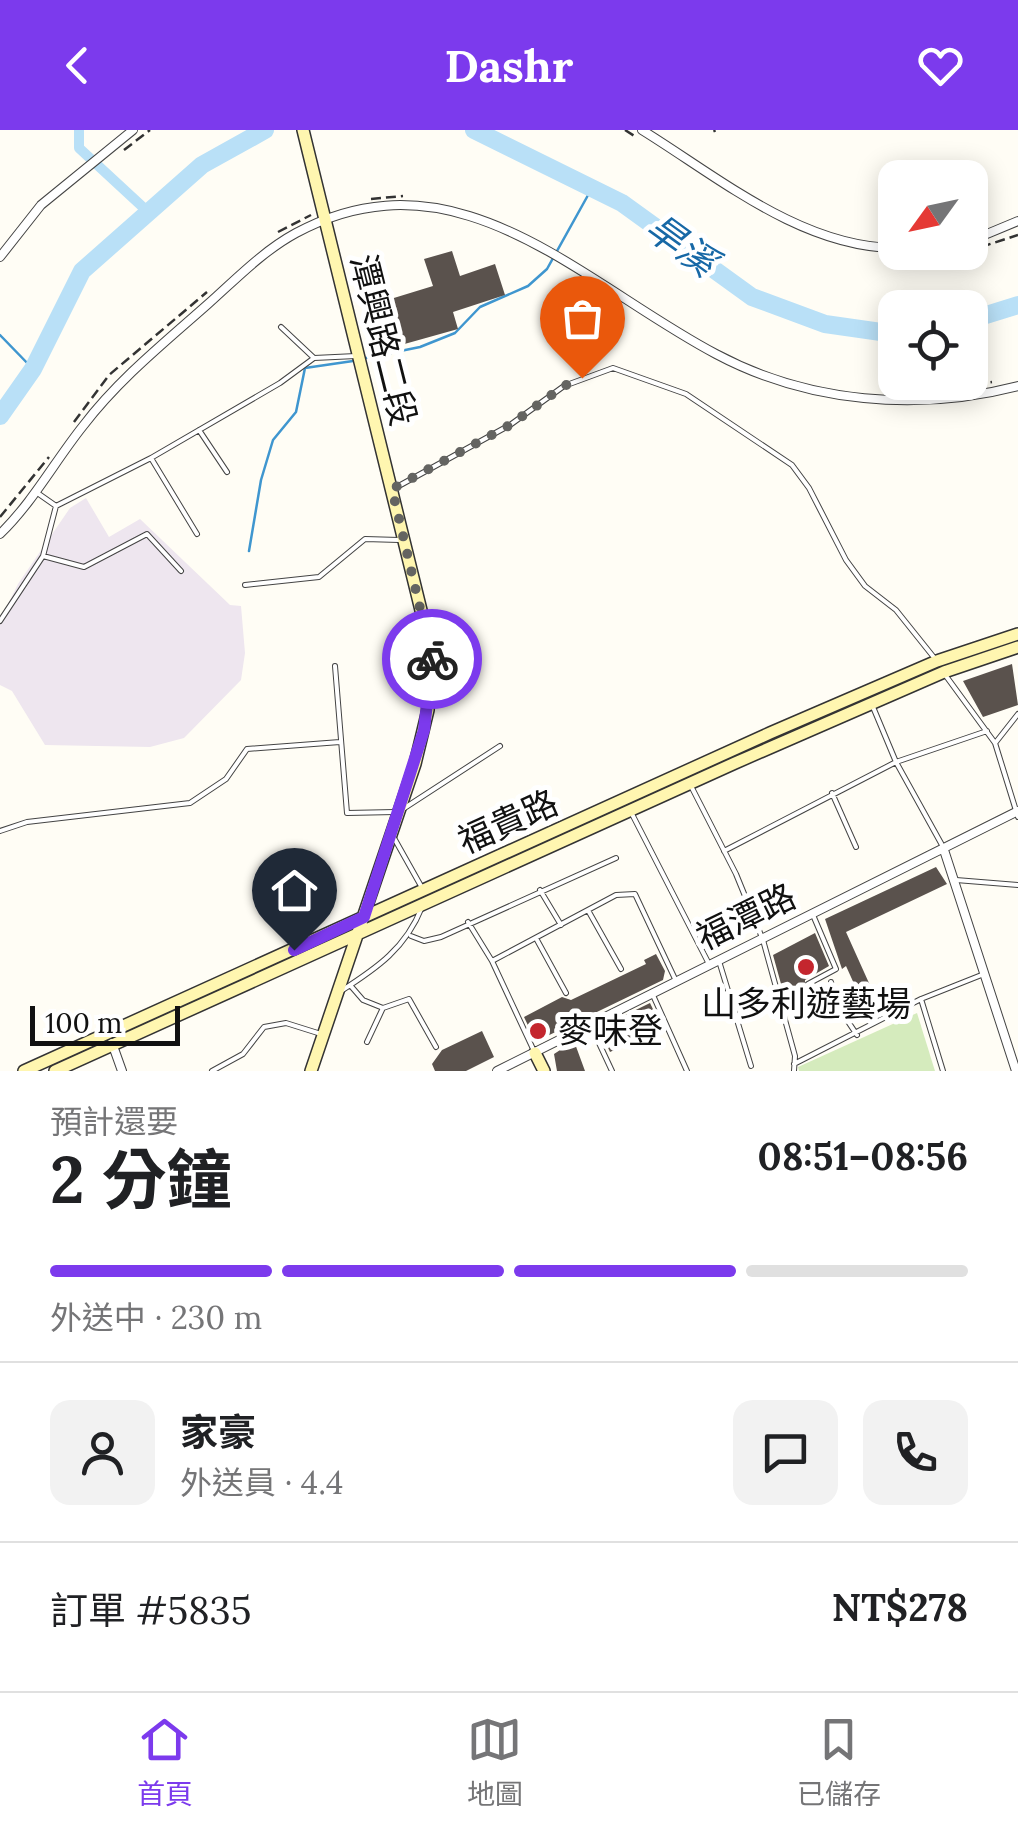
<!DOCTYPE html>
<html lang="zh-TW">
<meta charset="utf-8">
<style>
body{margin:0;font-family:Lora,"Noto Sans TC",serif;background:#f2f2f2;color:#202124;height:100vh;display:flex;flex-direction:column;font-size:38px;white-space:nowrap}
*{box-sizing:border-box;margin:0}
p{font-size:32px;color:#757577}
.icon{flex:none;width:55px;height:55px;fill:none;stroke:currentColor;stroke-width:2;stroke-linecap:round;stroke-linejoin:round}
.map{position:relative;height:941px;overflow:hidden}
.side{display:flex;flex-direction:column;background:#fff;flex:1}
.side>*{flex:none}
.needle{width:65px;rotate:237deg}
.controls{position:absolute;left:878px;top:30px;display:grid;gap:20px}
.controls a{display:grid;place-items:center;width:110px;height:110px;border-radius:20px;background:#fff;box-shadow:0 5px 25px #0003;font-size:50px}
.scale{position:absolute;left:30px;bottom:25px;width:150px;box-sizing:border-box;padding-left:10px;border:5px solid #111;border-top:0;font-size:28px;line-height:35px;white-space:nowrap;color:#111;-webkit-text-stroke:8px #fff;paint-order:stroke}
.pin{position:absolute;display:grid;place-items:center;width:85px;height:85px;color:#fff;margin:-102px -42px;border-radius:50% 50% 50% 0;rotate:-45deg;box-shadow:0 0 10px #0007}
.pin .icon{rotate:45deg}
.courier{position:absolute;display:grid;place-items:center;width:100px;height:100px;margin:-50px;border:8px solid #7c3aed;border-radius:50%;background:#fff;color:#222;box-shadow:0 2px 12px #0007}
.overview em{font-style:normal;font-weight:700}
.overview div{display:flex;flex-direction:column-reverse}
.overview{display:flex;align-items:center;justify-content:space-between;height:170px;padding:0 50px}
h1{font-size:65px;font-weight:700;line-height:75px}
.bar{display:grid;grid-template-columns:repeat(4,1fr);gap:15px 10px;align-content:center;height:120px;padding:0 50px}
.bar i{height:12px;border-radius:8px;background:#e0e0e0}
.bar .on{background:#7c3aed}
.bar p{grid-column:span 4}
.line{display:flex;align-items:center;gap:25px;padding:0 50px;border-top:2px solid #e0e0e0}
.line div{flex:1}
.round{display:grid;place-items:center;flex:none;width:105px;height:105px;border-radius:20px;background:#f2f2f2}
header{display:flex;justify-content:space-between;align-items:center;height:130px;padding:0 50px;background:#7c3aed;color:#fff;font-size:45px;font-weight:700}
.tabs{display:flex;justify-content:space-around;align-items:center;height:140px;border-top:2px solid #e0e0e0;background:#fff;font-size:28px;color:#757577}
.tabs a{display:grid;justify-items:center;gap:5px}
.tabs .on{color:#7c3aed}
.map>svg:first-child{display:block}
.industrial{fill:#eee6ef}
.green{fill:#d5ebbd}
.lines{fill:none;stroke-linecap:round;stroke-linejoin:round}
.stream{stroke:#3f96cf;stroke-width:2.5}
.canal{stroke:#b9e0f7;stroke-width:10}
.river{stroke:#b9e0f7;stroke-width:18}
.building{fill:#5a524d}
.lane-casing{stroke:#444;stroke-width:6}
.street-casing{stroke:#444;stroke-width:10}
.secondary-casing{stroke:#333;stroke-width:14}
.path{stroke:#333;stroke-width:2.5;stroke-dasharray:10 5;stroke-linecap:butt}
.lane{stroke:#fff;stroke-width:4}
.street{stroke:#fff;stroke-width:8}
.secondary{stroke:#fff6b0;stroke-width:11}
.done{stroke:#646461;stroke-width:10;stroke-dasharray:0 18}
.route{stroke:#7c3aed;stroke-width:12}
.poi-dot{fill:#c4262e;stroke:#fff;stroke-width:4}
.labels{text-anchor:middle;stroke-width:10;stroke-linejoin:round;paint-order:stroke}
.street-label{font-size:35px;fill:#111;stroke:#fff}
.poi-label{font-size:35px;fill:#111;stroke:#fff}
.water-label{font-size:38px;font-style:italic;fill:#1768a6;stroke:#fff}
</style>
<header><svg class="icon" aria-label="back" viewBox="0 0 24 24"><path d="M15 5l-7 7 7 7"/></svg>Dashr<svg class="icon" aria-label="heart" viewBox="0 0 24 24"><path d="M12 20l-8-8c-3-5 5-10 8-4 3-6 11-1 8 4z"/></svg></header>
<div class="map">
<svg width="1018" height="941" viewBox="0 0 1018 941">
<rect width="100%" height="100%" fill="#fffdf5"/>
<path class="industrial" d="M86,368L109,407L140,389L230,475L241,476L245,523L241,550L184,608L150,617L45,615L12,561L0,555V490L18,454L70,378Z"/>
<path class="green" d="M917,883L935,941H799L798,937Z"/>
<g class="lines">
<path class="stream" d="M0,205L33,239
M366,228L420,217L455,203L480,177L528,156L547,139L592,58
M249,421L261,350L273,310L296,282L305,238L353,231"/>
<path class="canal" d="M79,0V18L146,80"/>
<path class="river" d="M474,0L622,73L752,167L825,194L895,204
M970,190L1018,175
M0,286L33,239L82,141L202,35L265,0"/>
</g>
<path class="building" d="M452,121L460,146L495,134L505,165L453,182L458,199L383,220L371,175L433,156L424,129Z
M1012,534L1018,575L983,587L963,551Z
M936,737L947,754L846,802L882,882L870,889L846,836L842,839L825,789Z
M815,803L829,836L805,850V859L786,872L773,825Z
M656,824L665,841L663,850L539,910L534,908L524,887L562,867L571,870L646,834L644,830Z
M650,873L662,898L610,922L599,898Z
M482,901L494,927L466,941H435L432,934L442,920Z
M574,911L585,941H557L554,924Z"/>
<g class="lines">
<defs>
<path id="lane" d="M281,197L314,228
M199,300L227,342
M151,328L197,404
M395,358L510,295L564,256L613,238L686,264L792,335L809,358L846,430L865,456L896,480L936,530
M36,362L56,376
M43,426L84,437L147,404L181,441
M245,455L319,447L365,409L399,410
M0,491L43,426L56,376L151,328L280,253L314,228L356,226
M335,536L347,683L395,682
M946,546L995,613L1018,687
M873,577L896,632L942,715
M996,612L1018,584
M690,654L736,744L763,810L795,926L794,941
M832,663L856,717
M403,679L500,616
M632,684L710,836
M0,701L27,692L190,673L226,649L247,619L340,612
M394,708L421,756
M724,721L896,632L987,601
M956,750L1018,755
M540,760L561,795
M589,782L621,839
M468,792L492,831L534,921
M411,806L424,811L441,807L616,728
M537,810L566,863
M492,831L616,765L635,764L676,851
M719,831L751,936
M831,852L835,872L857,905
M808,854L836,839L813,785
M350,855L363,870L383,878L409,869L436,917
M341,861C377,838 406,818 422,777
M652,863L687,941
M921,869L943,941
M591,896L612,941
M367,912L382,880
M794,934L921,869L984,844
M212,941L243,924L264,897L286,893L321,904"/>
<path id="street" d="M642,0C718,47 801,117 895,118
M970,111L1018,91
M0,127L41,75L133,0
M0,404C33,372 55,331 83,296C119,249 164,213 208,174C236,149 263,121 296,103C457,16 583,154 716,224C808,273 918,282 1018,256
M944,720L1016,941
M112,913L122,941
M497,941L1018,681"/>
<path id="secondary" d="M303,0L432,525L428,580L415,634L311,941
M535,923L544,941
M24,941L770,603L937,531L1018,504
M55,941L735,633L944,542L1018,517"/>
</defs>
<use href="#lane" class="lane-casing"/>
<use href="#street" class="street-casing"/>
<use href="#secondary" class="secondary-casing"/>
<path class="path" d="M625,0L636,7
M714,0L715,2
M124,20L150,0
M371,69L403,66
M278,102L311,85
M981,117L1018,105
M899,125L956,122
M931,260L992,252
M74,292L109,245L207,162
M0,387L49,327"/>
<use href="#lane" class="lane"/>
<use href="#street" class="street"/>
<use href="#secondary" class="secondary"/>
</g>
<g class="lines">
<path class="done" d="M432,529L392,359L510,295L564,256L582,248"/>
<path class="route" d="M294,820L364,787L424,600L432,529"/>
</g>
<g class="poi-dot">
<circle cx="806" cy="837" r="10"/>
<circle cx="538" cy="901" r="10"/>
</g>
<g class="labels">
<g class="street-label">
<text transform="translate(383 210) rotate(76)" y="12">潭興路二段</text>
<text transform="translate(508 692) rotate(-24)" y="12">福貴路</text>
<text transform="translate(746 787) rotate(-26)" y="12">福潭路</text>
</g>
<g class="poi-label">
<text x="806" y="886">山多利遊藝場</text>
<text x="558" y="913" text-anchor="start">麥味登</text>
</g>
<g class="water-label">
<text transform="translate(681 115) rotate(36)" y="13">旱溪</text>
</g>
</g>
</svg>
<div class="controls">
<a><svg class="needle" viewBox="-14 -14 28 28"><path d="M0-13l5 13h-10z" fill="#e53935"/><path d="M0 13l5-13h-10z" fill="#757577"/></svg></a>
<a><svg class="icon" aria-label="locate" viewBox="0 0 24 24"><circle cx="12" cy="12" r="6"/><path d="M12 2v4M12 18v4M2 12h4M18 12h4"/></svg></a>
</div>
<div class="scale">100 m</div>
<div class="pin" style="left:582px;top:248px;background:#ea580c"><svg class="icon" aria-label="bag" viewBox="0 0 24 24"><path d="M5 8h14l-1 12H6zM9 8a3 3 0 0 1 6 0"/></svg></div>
<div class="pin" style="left:294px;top:820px;background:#1f2937"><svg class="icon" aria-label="home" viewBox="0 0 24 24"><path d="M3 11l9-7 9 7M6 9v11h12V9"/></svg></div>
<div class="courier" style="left:432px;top:529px"><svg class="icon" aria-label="bike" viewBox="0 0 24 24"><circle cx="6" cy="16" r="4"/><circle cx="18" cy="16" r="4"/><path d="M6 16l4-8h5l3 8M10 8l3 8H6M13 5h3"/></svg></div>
</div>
<section class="side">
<div class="overview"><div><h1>2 分鐘</h1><p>預計還要</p></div><em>08:51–08:56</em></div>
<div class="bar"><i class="on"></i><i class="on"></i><i class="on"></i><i></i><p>外送中 · 230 m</p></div>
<div class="line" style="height:180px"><a class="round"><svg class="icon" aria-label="person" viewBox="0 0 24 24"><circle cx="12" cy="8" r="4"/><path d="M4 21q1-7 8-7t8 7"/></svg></a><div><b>家豪</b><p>外送員 · 4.4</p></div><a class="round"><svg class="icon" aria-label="chat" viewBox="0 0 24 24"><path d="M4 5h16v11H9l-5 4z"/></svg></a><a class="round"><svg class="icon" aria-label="phone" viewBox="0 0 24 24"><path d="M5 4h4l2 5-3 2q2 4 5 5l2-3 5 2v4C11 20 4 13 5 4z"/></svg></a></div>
<div class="line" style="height:130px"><div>訂單 #5835</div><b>NT$278</b></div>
</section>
<nav class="tabs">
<a class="on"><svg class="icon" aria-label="home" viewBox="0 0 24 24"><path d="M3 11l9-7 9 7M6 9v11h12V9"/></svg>首頁</a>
<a><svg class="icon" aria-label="map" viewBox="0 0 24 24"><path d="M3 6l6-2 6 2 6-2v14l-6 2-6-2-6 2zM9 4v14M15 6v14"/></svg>地圖</a>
<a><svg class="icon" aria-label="saved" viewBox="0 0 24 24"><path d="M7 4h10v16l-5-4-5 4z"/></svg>已儲存</a>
</nav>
